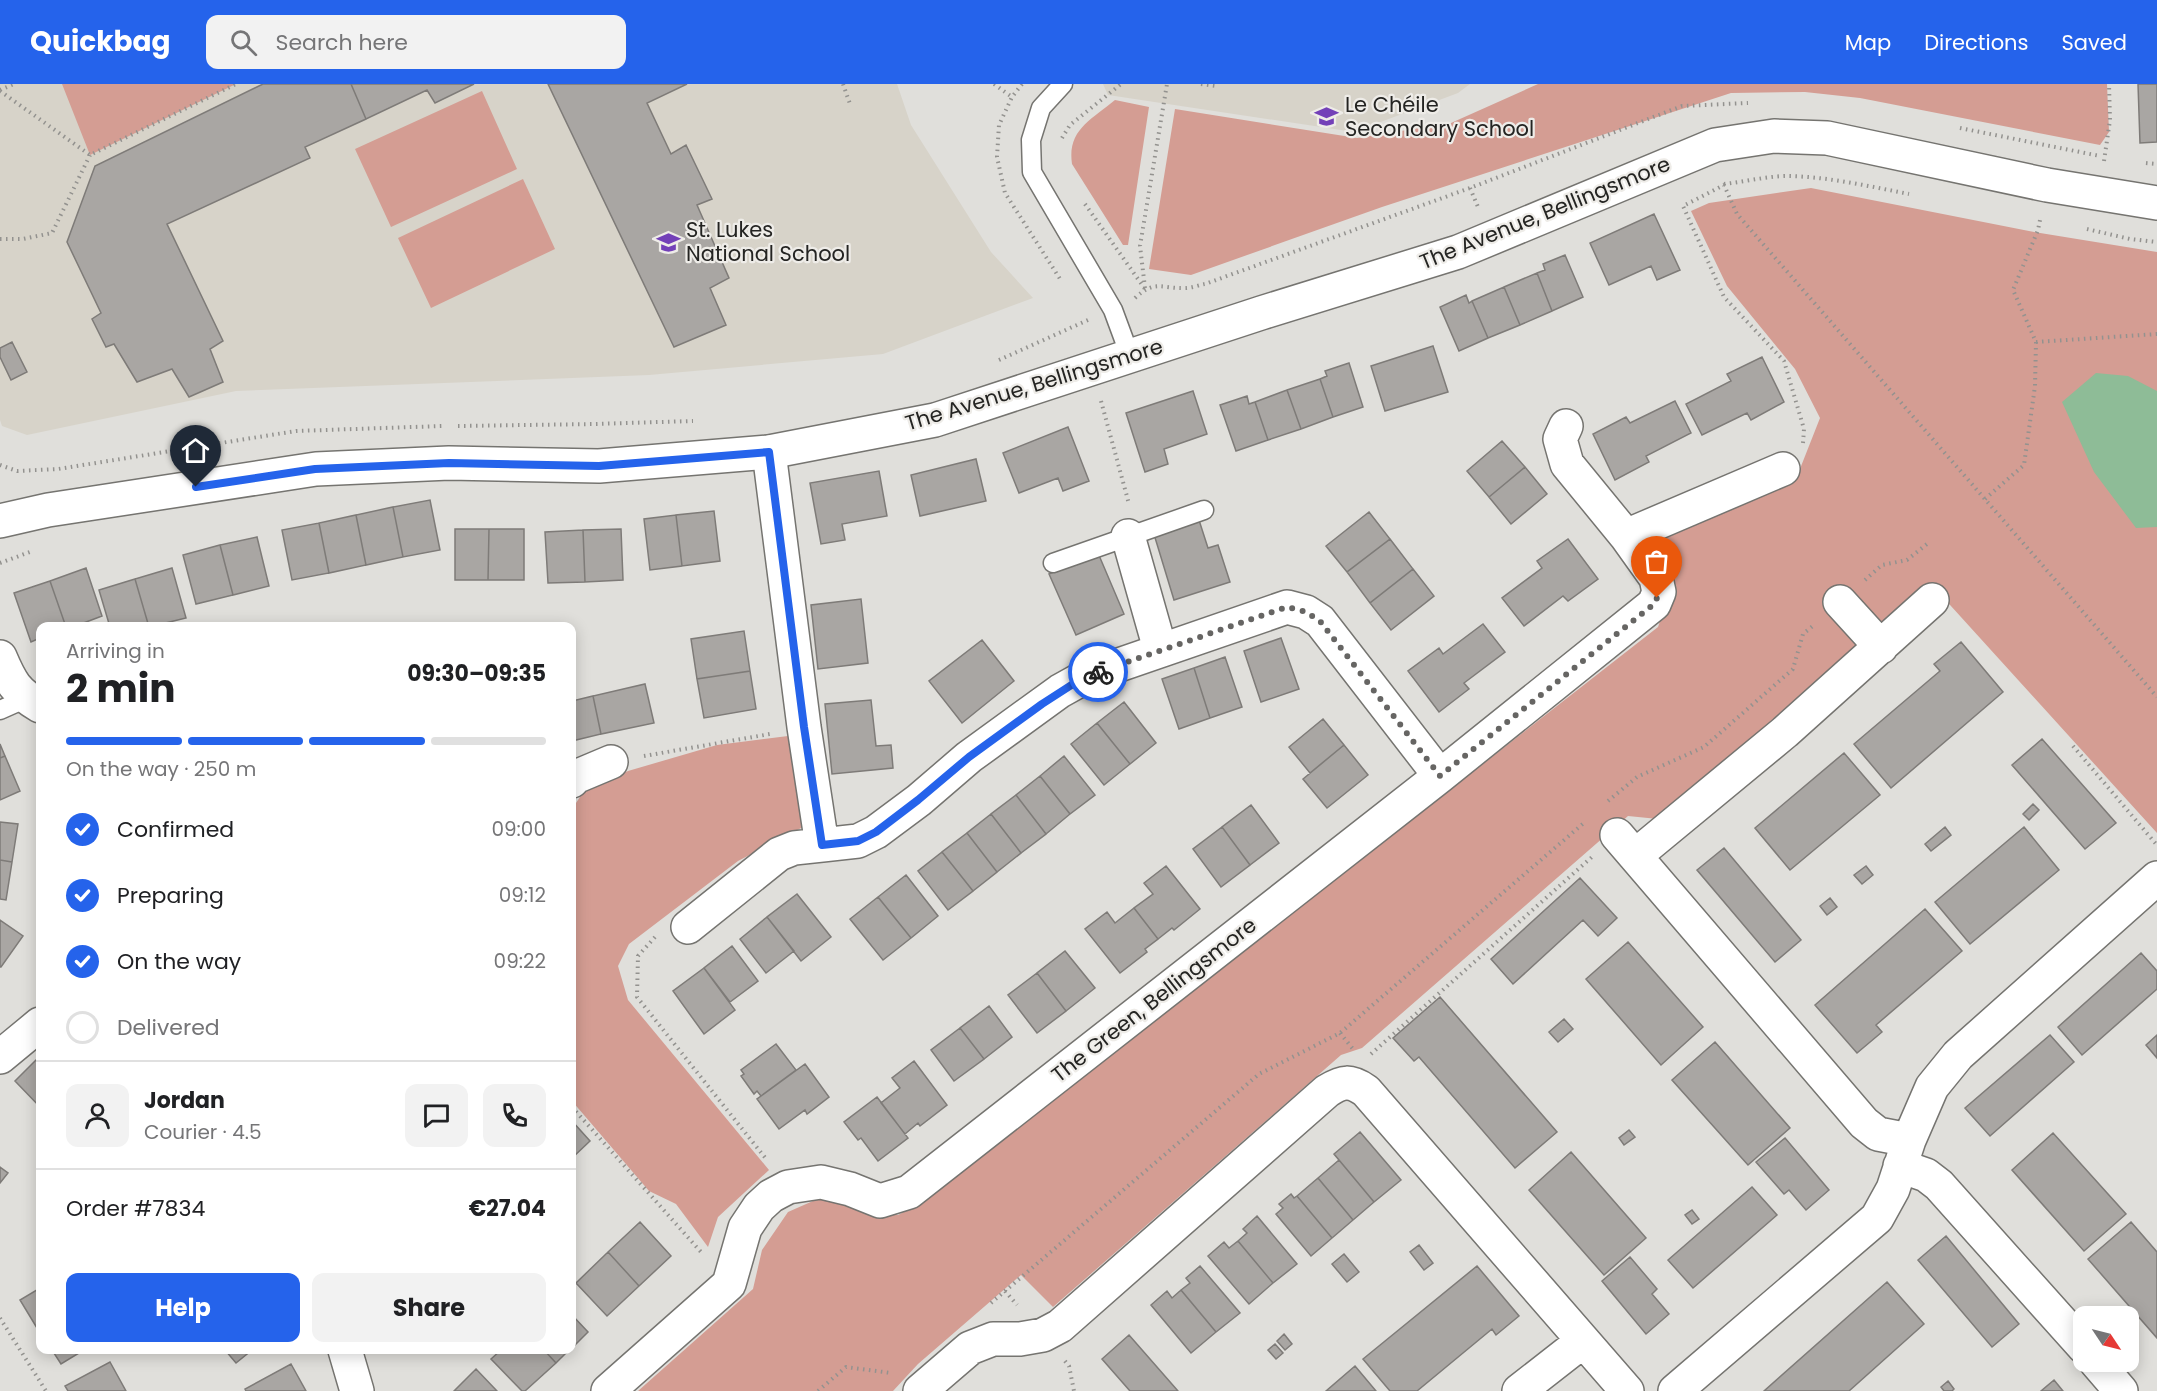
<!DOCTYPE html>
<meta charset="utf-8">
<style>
body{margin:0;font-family:Poppins,sans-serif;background:#f2f2f2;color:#202124;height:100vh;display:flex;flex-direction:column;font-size:22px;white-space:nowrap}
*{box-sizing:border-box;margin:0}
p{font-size:20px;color:#757577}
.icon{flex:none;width:33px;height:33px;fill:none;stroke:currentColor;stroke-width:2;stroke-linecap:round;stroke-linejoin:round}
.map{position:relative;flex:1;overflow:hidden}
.drawer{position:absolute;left:36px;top:538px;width:540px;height:732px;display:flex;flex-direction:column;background:#fff;border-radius:12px;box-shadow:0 3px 15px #0003}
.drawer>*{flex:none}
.needle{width:39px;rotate:125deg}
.controls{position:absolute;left:2073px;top:1222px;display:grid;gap:12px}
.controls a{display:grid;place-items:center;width:66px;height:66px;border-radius:12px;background:#fff;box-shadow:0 3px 15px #0003;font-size:30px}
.pin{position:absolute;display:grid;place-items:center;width:51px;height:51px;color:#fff;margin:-62px -26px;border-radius:50% 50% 50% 0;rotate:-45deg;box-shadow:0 0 6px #0007}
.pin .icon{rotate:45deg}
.courier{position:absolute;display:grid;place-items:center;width:60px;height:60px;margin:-30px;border:4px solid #2563eb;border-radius:50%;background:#fff;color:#222;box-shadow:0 2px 8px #0007}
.headline em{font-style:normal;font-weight:700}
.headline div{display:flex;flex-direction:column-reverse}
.headline{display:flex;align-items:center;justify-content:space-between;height:102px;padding:0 30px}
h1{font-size:39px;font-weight:700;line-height:45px}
.bar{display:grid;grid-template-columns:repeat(4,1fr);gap:9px 6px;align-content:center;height:72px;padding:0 30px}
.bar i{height:8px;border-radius:4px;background:#e0e0e0}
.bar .selected{background:#2563eb}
.bar p{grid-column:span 4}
.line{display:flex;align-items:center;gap:15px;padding:0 30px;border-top:2px solid #e0e0e0}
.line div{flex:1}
.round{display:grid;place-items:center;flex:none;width:63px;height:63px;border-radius:12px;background:#f2f2f2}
ol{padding:0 30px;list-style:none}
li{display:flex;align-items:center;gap:18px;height:66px}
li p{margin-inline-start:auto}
li .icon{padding:6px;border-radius:50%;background:#2563eb;color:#fff;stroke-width:4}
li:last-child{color:#757577}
li i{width:33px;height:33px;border:3px solid #e0e0e0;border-radius:50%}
.primary-button{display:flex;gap:12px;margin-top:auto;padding:12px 30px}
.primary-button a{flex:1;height:69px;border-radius:12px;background:#2563eb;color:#fff;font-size:24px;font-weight:700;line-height:69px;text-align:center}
.primary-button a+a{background:#f2f2f2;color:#202124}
header{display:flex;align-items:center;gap:36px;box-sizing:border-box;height:84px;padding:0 30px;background:#2563eb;color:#fff}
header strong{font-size:28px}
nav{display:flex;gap:33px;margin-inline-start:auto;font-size:21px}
.search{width:420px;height:54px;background:#f2f2f2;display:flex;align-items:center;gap:15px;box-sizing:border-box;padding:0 21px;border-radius:12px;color:#757577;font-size:22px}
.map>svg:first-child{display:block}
.built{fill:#d7d3c9}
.green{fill:#d49d93}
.water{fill:#8ebc97}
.building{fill:#a9a6a3;stroke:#7e7b78;stroke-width:1.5}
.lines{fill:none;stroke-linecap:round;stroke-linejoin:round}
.lane-casing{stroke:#757470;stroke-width:21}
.street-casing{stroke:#757470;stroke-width:36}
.secondary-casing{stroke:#757470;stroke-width:36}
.path{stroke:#93928f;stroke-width:4;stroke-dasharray:1.5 4.5;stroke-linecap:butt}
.lane{stroke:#fff;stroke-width:18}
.street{stroke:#fff;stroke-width:33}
.secondary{stroke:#fff;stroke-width:33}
.done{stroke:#666563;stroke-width:6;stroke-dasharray:0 10.8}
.route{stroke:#2563eb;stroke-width:8}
.labels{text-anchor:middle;stroke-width:4.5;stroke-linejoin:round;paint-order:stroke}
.poi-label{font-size:21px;fill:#242422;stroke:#eeece8;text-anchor:start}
.street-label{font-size:21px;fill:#242422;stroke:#eeece8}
</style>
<header>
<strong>Quickbag</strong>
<div class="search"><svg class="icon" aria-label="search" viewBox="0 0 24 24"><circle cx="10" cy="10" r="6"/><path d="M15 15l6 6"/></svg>Search here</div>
<nav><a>Map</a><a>Directions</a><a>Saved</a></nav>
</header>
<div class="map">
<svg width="2157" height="1307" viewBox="0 0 2157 1307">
<rect width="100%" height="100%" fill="#e0dfdb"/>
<path class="built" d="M0,0H897L911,41L991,168L1033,214L883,270L649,291L236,307L27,351L2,342L0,336Z
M1103,0H1470L1458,9L1354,48L1108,11Z"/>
<path class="green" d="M62,0H236L90,71Z
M1538,0H2107L2109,48L2100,61L1860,14L1805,8L1731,9L1382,123L1191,191L1149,185L1175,25L1357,54L1451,39Z
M482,7L517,85L391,143L355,65Z
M1115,16L1149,23L1128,161H1123L1072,80C1067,46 1091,36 1115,16Z
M523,95L555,165L431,224L398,154Z
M1811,104L2034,148L2157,168V749L1931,500L1658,735L1628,732L1362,964L1341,971L1053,1223L1021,1191L918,1280L893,1307H638L753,1205L762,1166L788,1128L822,1113L898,1131L923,1118L1658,543L1670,509L1665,476L1667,451L1796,395L1820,334L1795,285L1727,202L1691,127L1709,119Z
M788,652L803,743L738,777L629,860L618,882L628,916L769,1086L718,1133L708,1163L676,1120L649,1107L572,1017V725L584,707L628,687L717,661Z"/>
<path class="water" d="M2096,289L2128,292L2157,307V443L2136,444L2094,388L2062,318Z"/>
<path class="building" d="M263,0H351L366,35L305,63L310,74L167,140L223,257L210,265L223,298L189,313L172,285L137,298L114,260L106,263L92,235L101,229L67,158L95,82Z
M351,0H474L435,19L427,6L366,35Z
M548,0H687L647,19L671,70L686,61L712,115L697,121L729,194L710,204L726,241L674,263Z
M2138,0H2157V58L2140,59Z
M1654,130L1680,186L1657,196L1651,182L1609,201L1590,159Z
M1565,171L1583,213L1552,227L1537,189L1545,186L1543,180Z
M1537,189L1552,227L1520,241L1504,203Z
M1504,203L1520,241L1488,254L1472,217Z
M1466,211L1469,219L1472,217L1488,254L1459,267L1440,223Z
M12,258L27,288L11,296L0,273V264Z
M1433,262L1448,308L1385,327L1371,282Z
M1762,273L1784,318L1751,336L1747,329L1702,351L1686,320L1731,297L1727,290Z
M1349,279L1363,323L1333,333L1320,295L1327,292L1325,287Z
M1320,295L1333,333L1301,345L1287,306Z
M1287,306L1301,345L1268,356L1255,318Z
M1193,307L1207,350L1164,365L1168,380L1145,388L1126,329Z
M1247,312L1249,320L1255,318L1268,356L1236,367L1220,321Z
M1675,317L1691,349L1646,372L1649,378L1615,396L1593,350L1626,333L1630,339Z
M1068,343L1089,397L1063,407L1058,394L1019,409L1003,369Z
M1502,357L1525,383L1489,413L1467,387Z
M976,375L986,417L920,432L911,391Z
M1525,383L1547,410L1511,440L1489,413Z
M879,387L887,432L842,440L845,456L821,460L810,399Z
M430,416L440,466L403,473L393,423Z
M393,423L403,473L366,481L356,431Z
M714,427L720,477L682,482L676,431Z
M1369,428L1390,455L1347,488L1326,462Z
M356,431L366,481L329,489L319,439Z
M676,431L682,482L650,486L644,435Z
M1198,433L1208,464L1218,461L1230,498L1174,516L1153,447Z
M319,439L329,489L292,496L282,446Z
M455,445H489L488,496H455Z
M489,445H524V496H488Z
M621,445L623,496L585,498L583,446Z
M583,446L585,498L548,499L545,448Z
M257,453L269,502L233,511L220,461Z
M1390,455L1413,485L1370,519L1347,488Z
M1568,455L1598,495L1568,517L1563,512L1524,542L1502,514L1542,484L1537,477Z
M220,461L233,511L196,520L183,471Z
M1098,469L1124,530L1076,551L1049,490Z
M86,484L102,532L73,543H66L50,497Z
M172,484L186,534L149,543L135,495Z
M1413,485L1434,512L1391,546L1370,519Z
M135,495L149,543H110L99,506Z
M50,497L66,543H40V554L31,558L14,509Z
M861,515L868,579L818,585L811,521Z
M1483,540L1505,568L1464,599L1469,605L1439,628L1408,587L1439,564L1443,570Z
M744,547L750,587L697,595L691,555Z
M1281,554L1299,605L1261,618L1244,567Z
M982,556L1014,597L962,639L929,597Z
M1961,558L2003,608L1891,704L1854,660L1940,587L1934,580Z
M1225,573L1242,623L1210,634L1194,584Z
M1194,584L1210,634L1179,645L1162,595Z
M750,587L756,625L704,634L697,595Z
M645,600L654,639L601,650L593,612Z
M593,612L601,650L572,657V617Z
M871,616L876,662L891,661L893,684L832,690L825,620Z
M1124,618L1156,659L1130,680L1097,639Z
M1323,635L1344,661L1310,689L1289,663Z
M1097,639L1130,680L1104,701L1071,660Z
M2042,655L2116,739L2085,765L2012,681Z
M0,660L5,672L0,674Z
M1344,661L1368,691L1327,724L1303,695Z
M1844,669L1880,711L1790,786L1755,744Z
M5,672L20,707L0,716V674Z
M1064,672L1095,711L1070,730L1040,692Z
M1040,692L1070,730L1046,750L1016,711Z
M1016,711L1046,750L1021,769L991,730Z
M2033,720L2039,726L2029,736L2023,730Z
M1251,721L1279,759L1250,781L1222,743Z
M991,730L1021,769L997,788L967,749Z
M0,738L18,740L12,778L0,776Z
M1222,743L1250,781L1221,803L1193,765Z
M1945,743L1951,751L1931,767L1925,760Z
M2024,743L2059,786L1970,860L1935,818Z
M967,749L997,788L973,807L942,768Z
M1724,764L1801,856L1775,878L1697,786Z
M942,768L973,807L948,826L918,787Z
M0,776L12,778L6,816L0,815Z
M1166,782L1200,825L1174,846L1172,844L1158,855L1134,824L1153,810L1144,799Z
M1866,782L1873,791L1862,800L1854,791Z
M906,791L938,832L911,854L878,813Z
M1580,794L1617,834L1598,852L1583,836L1513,900L1491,875Z
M797,810L831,853L801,877L767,833Z
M878,813L911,854L883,876L850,835Z
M1830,814L1837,823L1827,831L1820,822Z
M1134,824L1158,855L1145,865L1147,868L1120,889L1085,845L1107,828L1115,839Z
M1925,825L1962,867L1876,941L1882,948L1857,969L1815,921Z
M767,833L794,867L766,889L740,855Z
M0,836L23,852L1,883H0Z
M1628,858L1703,943L1661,981L1586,895Z
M732,862L758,897L730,918L704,884Z
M1065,867L1095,904L1066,927L1037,889Z
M2141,869L2157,887V905L2082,971L2058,943Z
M704,884L735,926L704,950L673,907Z
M1037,889L1066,927L1037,949L1008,911Z
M1440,913L1557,1048L1515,1084L1419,973L1414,977L1393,954Z
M989,922L1012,953L984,975L960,944Z
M1564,935L1573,945L1558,958L1549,948Z
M960,944L984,975L954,997L931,966Z
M2050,951L2074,978L1990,1052L1965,1024Z
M2157,951V974L2146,961Z
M1715,958L1790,1044L1748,1081L1672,996Z
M776,960L796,986L761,1012L757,1007L754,1010L741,992L744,990L741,986Z
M40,972V1023L15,997Z
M914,977L947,1021L920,1042L918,1039L905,1050L881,1019L900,1004L892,994Z
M805,980L829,1013L807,1030L805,1026L779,1045L757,1015Z
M877,1013L908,1054L878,1077L861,1054L858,1056L844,1038Z
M572,1037L590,1057L572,1074Z
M1629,1046L1635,1053L1624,1061L1619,1054Z
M1360,1048L1401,1096L1374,1118L1334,1070Z
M2053,1049L2126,1130L2084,1167L2012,1086Z
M1785,1054L1829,1106L1806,1126L1789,1106L1784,1110L1756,1078Z
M1571,1068L1646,1154L1604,1191L1529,1106Z
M1339,1076L1374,1118L1353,1136L1318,1094Z
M0,1083L8,1089L0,1099Z
M1318,1094L1353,1136L1332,1154L1297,1112Z
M1752,1103L1777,1131L1693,1204L1668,1176Z
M1291,1110L1294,1114L1297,1112L1332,1154L1311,1172L1276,1130L1283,1124L1279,1120Z
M1692,1126L1699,1135L1692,1140L1685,1131Z
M1257,1132L1297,1180L1273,1199L1238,1157L1247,1149L1243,1145Z
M640,1138L671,1172L639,1202L608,1168Z
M2131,1138L2157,1168V1254L2088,1175Z
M1946,1152L2019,1240L1992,1263L1918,1176Z
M1238,1157L1273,1199L1249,1220L1208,1172L1224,1158L1229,1164Z
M1419,1161L1433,1179L1424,1186L1410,1168Z
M608,1168L639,1202L607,1232L576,1199Z
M1344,1170L1359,1188L1347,1198L1332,1180Z
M1630,1173L1657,1205L1652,1210L1669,1230L1646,1250L1602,1197Z
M1200,1182L1240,1229L1216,1248L1181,1206L1190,1199L1186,1194Z
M1477,1182L1519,1232L1496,1251L1492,1245L1417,1307H1390L1363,1275Z
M1887,1198L1924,1240L1849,1307H1764Z
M40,1204V1249L20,1216Z
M1181,1206L1216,1248L1191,1269L1151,1221L1167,1207L1172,1214Z
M572,1231L588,1248L572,1264Z
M1284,1250L1292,1260L1285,1266L1277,1257Z
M1129,1251L1178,1307H1130L1102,1275Z
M1275,1260L1283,1269L1276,1275L1268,1266Z
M52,1266H84L61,1280Z
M225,1266H252L236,1279Z
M501,1266H544L556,1279L525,1307H522L491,1275Z
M544,1266H569L556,1279Z
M110,1278L126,1307H68L65,1302Z
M291,1280L306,1307H246L245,1305Z
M1355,1282L1376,1307H1326Z
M476,1285L497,1307H454Z
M2054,1296L2063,1307H2041Z
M1948,1297L1954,1305L1952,1307H1944L1941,1303Z"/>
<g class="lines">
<defs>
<path id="lane" d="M1063,0L1041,24L1031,56L1032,88L1113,226L1130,272
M1053,479L1204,426
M0,626L27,614"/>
<path id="street" d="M769,368L804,643L822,761L858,757L876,748L919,716L969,673L1060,607L1087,592L1287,523L1306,528L1320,537L1440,692
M1128,452L1160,565
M1626,452L1783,385
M1840,518L1881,563
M0,573C11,599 16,608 40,622
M572,697L573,694L611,678
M1617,751L1864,1039L1878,1050L1909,1056
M1635,772L1785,648L1932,516
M688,843L779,770L794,764L822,761
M0,973L40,940
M1900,1082L1926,1091L1939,1101L2084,1263
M345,1266L357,1307
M2096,1278L2121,1307
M608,1307L729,1200L745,1144L759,1123L771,1112L788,1103L821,1098L850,1105L880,1117L909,1108L1440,692L1654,520L1659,508L1656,494L1626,452L1567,380L1560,355L1566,342
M920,1307L970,1264L993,1255H1020L1043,1251L1060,1242L1327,1007C1343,997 1350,996 1366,1007L1627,1307
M1519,1307L1583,1257
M1675,1307L1877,1134L1893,1105L1909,1056L1932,1003L1958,971L2157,794"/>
<path id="secondary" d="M0,437L48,426L316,385L449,379L599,382L769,368L935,336L1261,229L1458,168L1715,61L1774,52L1827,54L2047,101L2157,119"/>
</defs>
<use href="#lane" class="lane-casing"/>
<use href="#street" class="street-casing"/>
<use href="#secondary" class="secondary-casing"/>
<path class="path" d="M843,0L850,20
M994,0L1012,13
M1022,0L1012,13L999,41L997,73L1005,109L1062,198
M1201,0L1216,2V0
M0,6L14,0
M0,7L90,71L236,0
M1960,44L2100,72
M1062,54L1070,41L1121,0
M2104,77L2110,36L2109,0
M2146,79L2157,80
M1724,100C1743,98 1763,93 1784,92C1825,92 1868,102 1909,110
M1470,104L1478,123
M1085,120L1145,205
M2087,145L2130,155L2157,158
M0,155H23L52,149L90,71
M1145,204L1140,162L1167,0
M1135,214C1155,195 1162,205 1185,204C1192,204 1199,201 1205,200L1470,104L1682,22L1748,19
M2036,258L2157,250
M999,276L1088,236
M1101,317L1129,420
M458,342L594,340L693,337
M1803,359L1804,345L1784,277L1724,213L1683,122L1724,101L1737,130L2157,613
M0,381L17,387L58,385L296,347L442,342
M1985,415L2024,381L2035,302L2036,258L2013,206L2038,146L2040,136
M0,479L30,468
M1865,496L1882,481L1907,476L1927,460
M2073,662L2156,760
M644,672L770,650
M1608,717L1637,693L1704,663L1793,585L1803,550L1814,541
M655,853L638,872L637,913L767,1076
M1340,949L1353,965
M1371,970L1592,773
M572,1023L701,1168
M1005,1207L1017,1221
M991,1219L1259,990L1340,949L1585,738
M0,1234L46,1307
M1065,1277L1069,1282L1074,1307
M818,1307L846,1283L891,1289"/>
<use href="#lane" class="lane"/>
<use href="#street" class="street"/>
<use href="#secondary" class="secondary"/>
</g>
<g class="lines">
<path class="done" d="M1098,588L1287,523L1306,528L1320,537L1440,692L1654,520L1657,514"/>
<path class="route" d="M196,403L315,385L449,379L599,382L769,368L804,643L822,761L858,757L876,748L918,716L969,673L1042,620L1073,600L1098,588"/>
</g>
<defs>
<symbol id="school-bare" viewBox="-9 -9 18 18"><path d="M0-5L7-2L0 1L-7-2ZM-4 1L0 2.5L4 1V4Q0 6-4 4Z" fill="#7340b8" stroke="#eeece8" stroke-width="2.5" paint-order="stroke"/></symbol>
</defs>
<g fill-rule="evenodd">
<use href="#school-bare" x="1310" y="16" width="33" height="33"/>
<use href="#school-bare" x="652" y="142" width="33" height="33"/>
</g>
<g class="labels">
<g class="poi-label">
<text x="1345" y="28">Le Chéile<tspan x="1345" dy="24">Secondary School</tspan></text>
<text x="686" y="153">St. Lukes<tspan x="686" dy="24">National School</tspan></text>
</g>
<g class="street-label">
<text transform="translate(1545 129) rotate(-22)" y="7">The Avenue, Bellingsmore</text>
<text transform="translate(1034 301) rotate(-17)" y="7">The Avenue, Bellingsmore</text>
<text transform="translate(1154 916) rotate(-38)" y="7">The Green, Bellingsmore</text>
</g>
</g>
</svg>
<div class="controls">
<a><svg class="needle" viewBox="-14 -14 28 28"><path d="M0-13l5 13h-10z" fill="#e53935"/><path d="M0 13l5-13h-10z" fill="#757577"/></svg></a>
</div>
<div class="pin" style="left:1657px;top:514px;background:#ea580c"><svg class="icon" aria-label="bag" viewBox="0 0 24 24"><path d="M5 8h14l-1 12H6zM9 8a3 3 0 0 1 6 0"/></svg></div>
<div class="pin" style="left:196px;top:403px;background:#1f2937"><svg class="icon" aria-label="home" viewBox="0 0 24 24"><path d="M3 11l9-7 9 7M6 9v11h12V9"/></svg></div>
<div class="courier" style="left:1098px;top:588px"><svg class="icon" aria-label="bike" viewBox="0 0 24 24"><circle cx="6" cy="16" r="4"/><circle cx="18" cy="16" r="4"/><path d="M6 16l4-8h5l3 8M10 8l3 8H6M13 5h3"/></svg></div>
<section class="drawer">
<div class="headline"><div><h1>2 min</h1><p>Arriving in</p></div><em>09:30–09:35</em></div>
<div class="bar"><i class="selected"></i><i class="selected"></i><i class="selected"></i><i></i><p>On the way · 250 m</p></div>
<ol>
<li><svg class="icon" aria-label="check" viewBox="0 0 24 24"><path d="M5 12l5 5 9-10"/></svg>Confirmed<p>09:00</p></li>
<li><svg class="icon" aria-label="check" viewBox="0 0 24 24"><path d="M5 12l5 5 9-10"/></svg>Preparing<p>09:12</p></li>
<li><svg class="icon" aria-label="check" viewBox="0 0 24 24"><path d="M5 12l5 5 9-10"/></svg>On the way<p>09:22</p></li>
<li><i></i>Delivered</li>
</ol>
<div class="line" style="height:108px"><a class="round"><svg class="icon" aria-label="person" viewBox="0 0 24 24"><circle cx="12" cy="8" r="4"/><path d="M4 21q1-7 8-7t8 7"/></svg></a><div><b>Jordan</b><p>Courier · 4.5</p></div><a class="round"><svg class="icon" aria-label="chat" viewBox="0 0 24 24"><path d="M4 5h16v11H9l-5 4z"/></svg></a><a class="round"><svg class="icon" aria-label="phone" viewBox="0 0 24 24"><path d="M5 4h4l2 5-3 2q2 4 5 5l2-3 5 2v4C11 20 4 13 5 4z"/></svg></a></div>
<div class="line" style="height:78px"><div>Order #7834</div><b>€27.04</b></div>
<div class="primary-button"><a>Help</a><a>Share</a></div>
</section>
</div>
